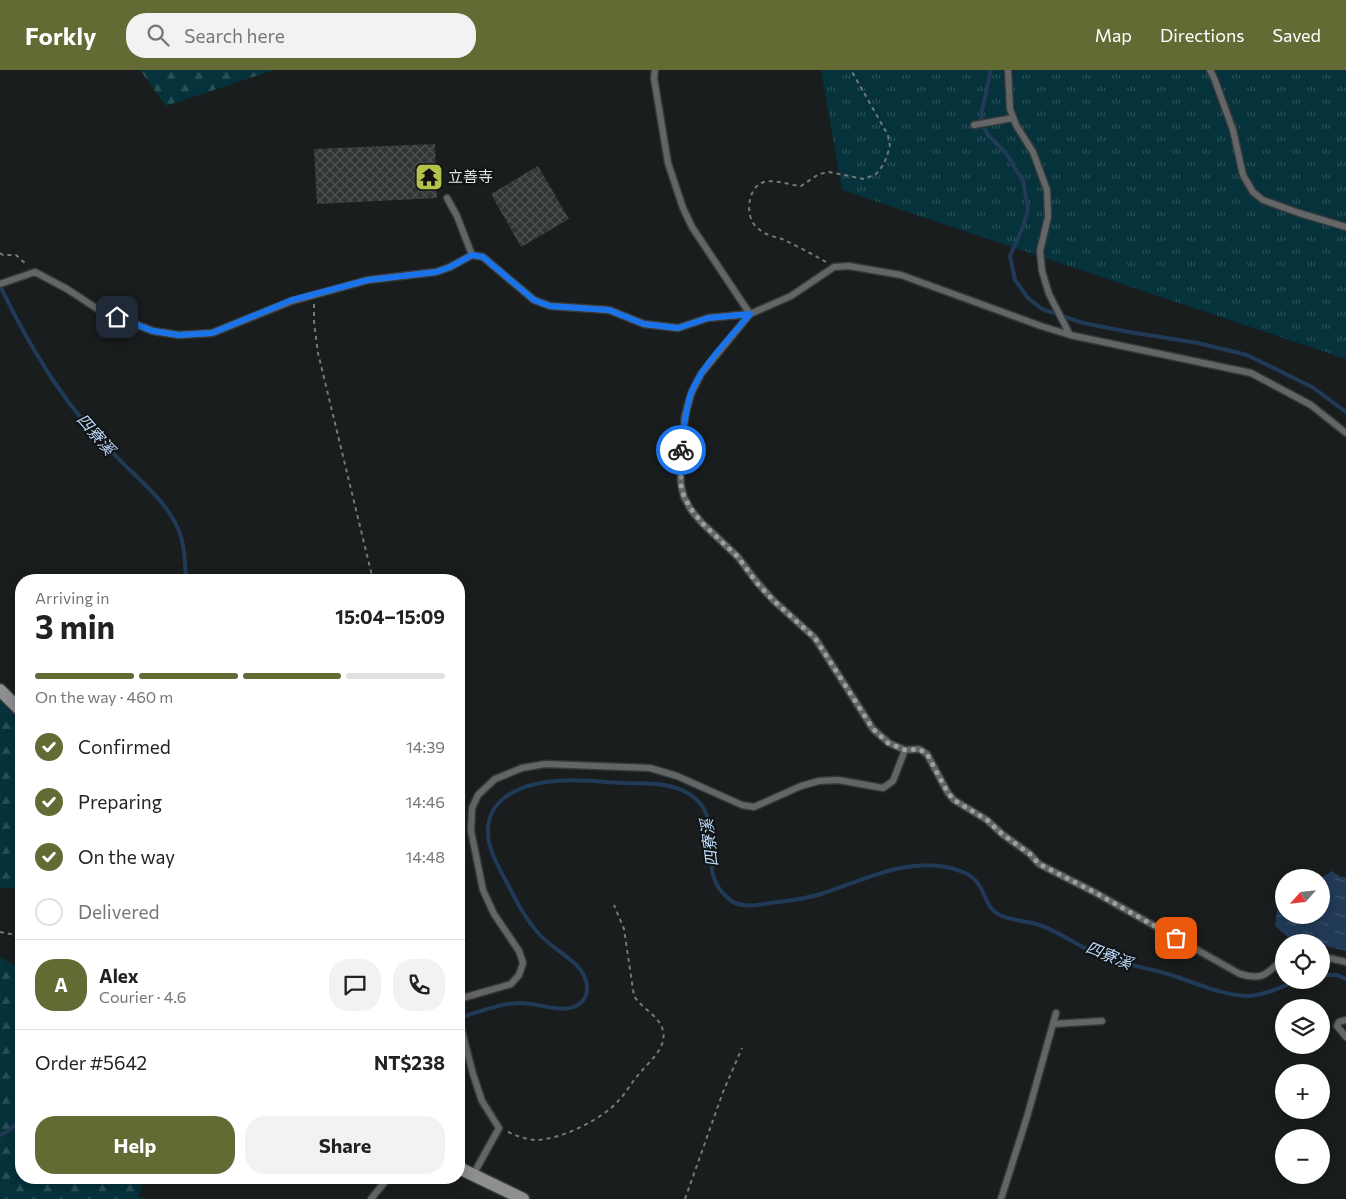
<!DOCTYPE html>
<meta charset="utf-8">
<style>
body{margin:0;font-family:Commissioner,"Noto Sans TC",sans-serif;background:#f2f2f2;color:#222;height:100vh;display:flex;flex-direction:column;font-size:19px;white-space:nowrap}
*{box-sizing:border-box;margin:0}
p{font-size:16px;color:#767676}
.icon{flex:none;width:28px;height:28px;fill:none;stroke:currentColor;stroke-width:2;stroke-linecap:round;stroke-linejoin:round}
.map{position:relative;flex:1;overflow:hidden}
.details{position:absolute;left:15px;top:504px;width:450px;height:610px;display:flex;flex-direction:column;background:#fff;border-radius:20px;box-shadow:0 2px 12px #0003}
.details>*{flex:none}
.needle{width:32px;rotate:243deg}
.buttons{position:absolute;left:1275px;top:799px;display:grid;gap:10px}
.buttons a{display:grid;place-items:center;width:55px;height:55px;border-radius:50%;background:#fff;box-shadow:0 2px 12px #0003;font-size:25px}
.pin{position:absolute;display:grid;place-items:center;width:42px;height:42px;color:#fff;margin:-21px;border-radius:10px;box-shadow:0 2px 8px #0006}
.courier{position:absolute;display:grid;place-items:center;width:50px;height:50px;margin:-25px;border:4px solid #1a73e8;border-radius:50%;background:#fff;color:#222;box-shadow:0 1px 6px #0007}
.overview em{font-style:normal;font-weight:700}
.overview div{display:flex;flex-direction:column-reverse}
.overview{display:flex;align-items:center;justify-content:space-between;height:85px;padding:0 20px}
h1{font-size:32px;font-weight:700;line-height:38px}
.bar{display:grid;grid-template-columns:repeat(4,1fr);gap:8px 5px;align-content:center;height:60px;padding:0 20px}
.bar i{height:6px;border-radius:4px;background:#e0e0e0}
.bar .on{background:#646a34}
.bar p{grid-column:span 4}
.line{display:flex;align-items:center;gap:12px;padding:0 20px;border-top:1px solid #e0e0e0}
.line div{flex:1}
.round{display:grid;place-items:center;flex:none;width:52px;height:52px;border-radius:20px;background:#f2f2f2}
ol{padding:0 20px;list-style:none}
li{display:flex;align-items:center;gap:15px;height:55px}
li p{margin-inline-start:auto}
li .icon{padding:5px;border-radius:50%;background:#646a34;color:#fff;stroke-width:4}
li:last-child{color:#767676}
li i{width:28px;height:28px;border:2px solid #e0e0e0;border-radius:50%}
.cta{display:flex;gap:10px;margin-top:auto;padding:10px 20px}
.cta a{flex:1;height:58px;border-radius:20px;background:#646a34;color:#fff;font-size:20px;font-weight:700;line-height:58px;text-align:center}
.cta a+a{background:#f2f2f2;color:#222}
header{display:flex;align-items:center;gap:30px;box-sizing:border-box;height:70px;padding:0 25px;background:#646a34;color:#fff}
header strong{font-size:24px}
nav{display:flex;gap:28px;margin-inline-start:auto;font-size:18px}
.search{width:350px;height:45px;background:#f2f2f2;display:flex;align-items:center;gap:12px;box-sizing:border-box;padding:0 18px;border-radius:20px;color:#767676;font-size:19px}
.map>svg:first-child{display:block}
.grass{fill:url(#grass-tufts)}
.forest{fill:url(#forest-firs)}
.water{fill:url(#water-ripples)}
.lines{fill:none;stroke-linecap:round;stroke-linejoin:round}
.stream{stroke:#213a57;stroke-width:4}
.building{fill:url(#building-cross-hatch)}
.lane-casing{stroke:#35393a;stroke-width:9}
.secondary-casing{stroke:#35393a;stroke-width:15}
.path{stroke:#757979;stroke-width:2;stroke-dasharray:4 4;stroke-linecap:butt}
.lane{stroke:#646566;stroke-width:6}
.secondary{stroke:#8d8f91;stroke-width:12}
.done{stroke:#9da0a1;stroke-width:5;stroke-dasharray:0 9}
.route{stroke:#1a73e8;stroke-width:6}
.labels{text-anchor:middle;stroke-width:4;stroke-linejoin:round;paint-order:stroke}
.poi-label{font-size:15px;fill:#e4e7e7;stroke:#101415;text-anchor:start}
.water-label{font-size:16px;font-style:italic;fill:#bfdafb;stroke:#101415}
</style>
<header>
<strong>Forkly</strong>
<div class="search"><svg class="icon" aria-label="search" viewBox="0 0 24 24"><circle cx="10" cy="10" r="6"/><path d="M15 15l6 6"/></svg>Search here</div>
<nav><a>Map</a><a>Directions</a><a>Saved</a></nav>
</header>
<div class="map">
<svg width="1346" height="1129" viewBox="0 0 1346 1129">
<defs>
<pattern id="grass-tufts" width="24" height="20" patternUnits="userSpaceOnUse" patternTransform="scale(1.25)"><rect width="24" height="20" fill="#05323b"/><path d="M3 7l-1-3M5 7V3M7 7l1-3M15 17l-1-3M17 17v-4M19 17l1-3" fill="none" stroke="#295057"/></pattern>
<pattern id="forest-firs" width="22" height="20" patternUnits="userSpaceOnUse" patternTransform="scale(1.25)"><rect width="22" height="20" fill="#05323b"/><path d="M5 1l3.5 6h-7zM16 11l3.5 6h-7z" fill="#295057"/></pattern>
<pattern id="water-ripples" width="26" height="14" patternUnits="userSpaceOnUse" patternTransform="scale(1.25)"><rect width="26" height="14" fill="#213a57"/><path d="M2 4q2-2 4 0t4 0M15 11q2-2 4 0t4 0" fill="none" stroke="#41566f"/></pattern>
<pattern id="building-cross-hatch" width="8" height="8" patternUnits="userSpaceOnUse" patternTransform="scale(1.25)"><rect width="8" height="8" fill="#313535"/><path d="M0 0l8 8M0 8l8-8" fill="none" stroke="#4f5252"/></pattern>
</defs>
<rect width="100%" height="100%" fill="#191d1e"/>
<path class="grass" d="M821,0H1346V289L842,120Z"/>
<path class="forest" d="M140,0H274L166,36Z
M0,628L6,636L21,646V818H0Z
M0,887L21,898V1108H145L138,1126L143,1129H0Z"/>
<path class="water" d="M1332,801L1341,807H1346V881L1321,875V872H1311L1288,867L1275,856L1280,818L1284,817V845H1321V808Z"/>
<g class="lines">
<path class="stream" d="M991,0L981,45L983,56L988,65L1006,83L1023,111L1028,139L1023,157L1010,186L1015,210L1028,228L1042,239L1083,253L1129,262L1198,273L1247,285L1312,317L1346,342
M0,216C20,257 42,297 70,334C83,351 98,368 113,383C136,408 166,429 179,461C185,476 185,494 186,510
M1321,905H1337L1346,909
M459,948C479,942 500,933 522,933C538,933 566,945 579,934C591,926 588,909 580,899C569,886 552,878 540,865C525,849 516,830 506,811C498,796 488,779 488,762C487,730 518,716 546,712C572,708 598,712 624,713C641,714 659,712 676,718C686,721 696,727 702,736C721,764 698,803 727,827C731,831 732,832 738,834C748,837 759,835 770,833C787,831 805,829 821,824C865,810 907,786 954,799C992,809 977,835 1002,846C1014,851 1028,851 1040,855C1059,862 1075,874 1093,882C1116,893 1143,897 1168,904C1194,912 1222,926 1250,926C1266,925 1284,916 1299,910
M0,1065L8,1061L21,1049"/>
</g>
<path class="building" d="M435,74L437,128L317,134L314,79Z
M538,96L569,149L521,177L491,124Z"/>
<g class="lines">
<defs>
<path id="lane" d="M655,0L654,8L668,93L683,138L692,157L750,244L701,304L691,324L685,346L680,392L681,415L684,427L691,440L702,453L738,487L756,511L773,530L815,568L873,659L889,673L905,680L919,679L927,684L948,723L954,730L987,750L1002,764L1030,784L1039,794L1096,823L1240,904C1264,911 1267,903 1284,888
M1008,0L1010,39L1016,55L1033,82L1047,120L1048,147L1040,181L1042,201L1049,224L1070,265
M1210,0L1214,8L1233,60L1243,105L1253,122L1263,130L1299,143L1346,157
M974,55L1013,48
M447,128L457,146L472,185
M0,214L35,202L67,219L99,240L153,261L179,265L212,263L292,231L368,210L436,202L450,197L472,185L483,187L534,230L550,236L609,240L644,254L678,258L708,248L750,244L791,226L834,197L849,196L901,205L1041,256L1070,265L1251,303L1311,335L1346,363
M1321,886L1346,892
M459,929L511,914L519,905L523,893L519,881L494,844L483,820L471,761L472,738L478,725L495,709L522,698L545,694L650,698L677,706L742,735L754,737L801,716L819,711L838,710L883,718L893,711L905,680
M459,950L473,1004L482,1031L499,1058L473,1105
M1346,950L1339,952L1337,956L1346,967
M1053,954L1102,951
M371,1129L388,1108
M1001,1129L1027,1047L1056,943"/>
<path id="secondary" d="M0,620L21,641
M459,1098L523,1129"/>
</defs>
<use href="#lane" class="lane-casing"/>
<use href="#secondary" class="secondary-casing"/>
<path class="path" d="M0,183L3,185H16L27,195
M826,192C812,184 797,176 782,169C775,167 766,165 760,160C749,153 747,138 751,126C759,102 782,114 801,116L819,104L829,102L864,109L876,104L884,94L890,77L888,65L851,0
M314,234V252L318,283L373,510
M0,862L10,864H21
M508,1062C517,1066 527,1070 537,1070C562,1069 603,1049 619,1030C627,1022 632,1011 640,1003C650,991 667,977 663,961C660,946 641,938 634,926L624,859L614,835
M685,1129L723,1022L742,978"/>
<use href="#lane" class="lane"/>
<use href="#secondary" class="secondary"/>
</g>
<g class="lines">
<path class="done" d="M681,380V415L684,427L692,440L702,453L738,487L756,512L773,530L815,568L873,659L888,673L905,680L919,679L927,684L948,723L954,730L987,750L1002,764L1030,784L1039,794L1096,823L1176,868"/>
<path class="route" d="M117,247L153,261L179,265L212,263L292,230L368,210L436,202L450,197L472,185L483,187L534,230L550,236L609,240L644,254L678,258L708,248L750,244C730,268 700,297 690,326C685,344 683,362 681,380"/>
</g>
<defs>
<symbol id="temple-square" viewBox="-11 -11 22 22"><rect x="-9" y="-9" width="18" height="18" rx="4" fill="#b5c24a" stroke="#101415"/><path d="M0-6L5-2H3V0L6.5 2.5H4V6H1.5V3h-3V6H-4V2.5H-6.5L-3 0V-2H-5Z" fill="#111"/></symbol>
</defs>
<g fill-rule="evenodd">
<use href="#temple-square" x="413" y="91" width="32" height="32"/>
</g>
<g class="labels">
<g class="poi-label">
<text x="448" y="112">立善寺</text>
</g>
<g class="water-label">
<text transform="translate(96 364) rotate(49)" y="6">四寮溪</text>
<text transform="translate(709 773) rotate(-97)" y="6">四寮溪</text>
<text transform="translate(1109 885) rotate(22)" y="6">四寮溪</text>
</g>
</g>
</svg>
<div class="buttons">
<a><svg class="needle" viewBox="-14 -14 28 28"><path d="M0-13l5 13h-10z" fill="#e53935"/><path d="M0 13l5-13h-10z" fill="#767676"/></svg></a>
<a><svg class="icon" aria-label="locate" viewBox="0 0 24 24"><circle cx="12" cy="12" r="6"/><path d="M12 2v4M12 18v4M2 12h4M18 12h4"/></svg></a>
<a><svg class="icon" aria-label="layers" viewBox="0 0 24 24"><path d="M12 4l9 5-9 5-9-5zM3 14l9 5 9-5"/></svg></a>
<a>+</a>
<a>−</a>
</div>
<div class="pin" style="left:1176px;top:868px;background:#ea580c"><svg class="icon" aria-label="bag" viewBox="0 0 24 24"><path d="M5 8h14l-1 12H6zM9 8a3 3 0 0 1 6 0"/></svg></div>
<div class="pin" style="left:117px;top:247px;background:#1f2937"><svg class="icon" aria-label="home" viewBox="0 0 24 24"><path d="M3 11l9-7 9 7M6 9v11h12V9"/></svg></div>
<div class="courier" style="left:681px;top:380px"><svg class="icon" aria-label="bike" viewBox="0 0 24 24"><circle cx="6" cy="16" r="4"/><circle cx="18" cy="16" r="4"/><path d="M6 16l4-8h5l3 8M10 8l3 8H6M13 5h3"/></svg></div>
<section class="details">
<div class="overview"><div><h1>3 min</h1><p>Arriving in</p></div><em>15:04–15:09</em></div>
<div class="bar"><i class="on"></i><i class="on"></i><i class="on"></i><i></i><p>On the way · 460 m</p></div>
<ol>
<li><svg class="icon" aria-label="check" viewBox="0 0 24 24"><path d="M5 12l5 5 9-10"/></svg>Confirmed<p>14:39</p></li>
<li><svg class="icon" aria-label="check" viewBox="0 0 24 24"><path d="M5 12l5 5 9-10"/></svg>Preparing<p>14:46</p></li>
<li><svg class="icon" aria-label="check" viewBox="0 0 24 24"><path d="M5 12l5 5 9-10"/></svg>On the way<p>14:48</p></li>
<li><i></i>Delivered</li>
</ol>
<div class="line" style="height:90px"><b class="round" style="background:#646a34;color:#fff">A</b><div><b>Alex</b><p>Courier · 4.6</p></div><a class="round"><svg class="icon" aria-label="chat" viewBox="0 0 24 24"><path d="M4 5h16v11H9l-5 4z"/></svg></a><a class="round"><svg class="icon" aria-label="phone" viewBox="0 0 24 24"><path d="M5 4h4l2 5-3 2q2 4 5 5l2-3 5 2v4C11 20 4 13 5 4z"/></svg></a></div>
<div class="line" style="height:65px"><div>Order #5642</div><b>NT$238</b></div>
<div class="cta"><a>Help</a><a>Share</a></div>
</section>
</div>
